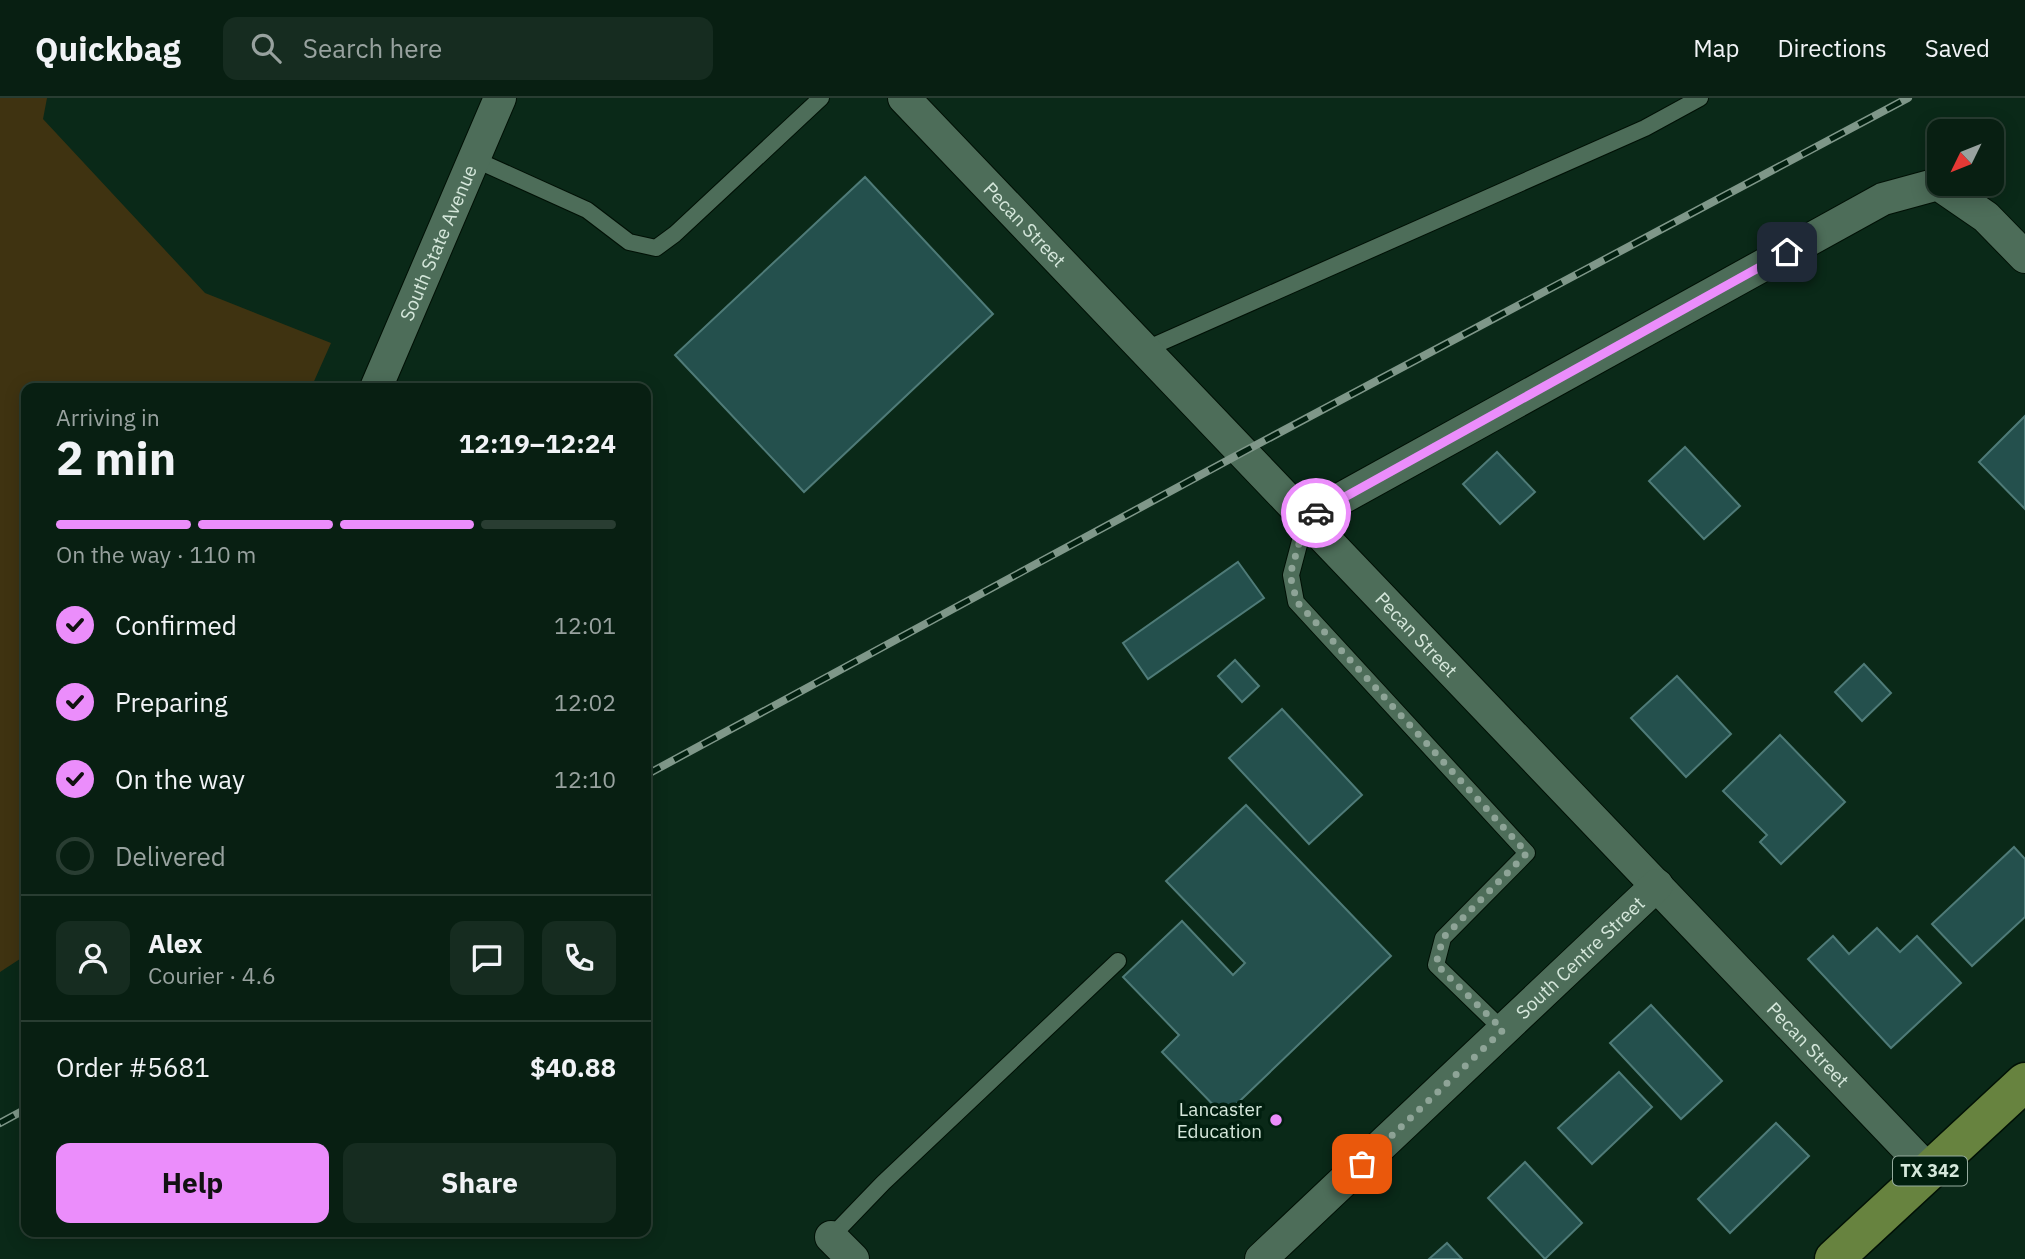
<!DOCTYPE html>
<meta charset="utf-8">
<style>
body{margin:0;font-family:"IBM Plex Sans",sans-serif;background:#162c20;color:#f1f3f6;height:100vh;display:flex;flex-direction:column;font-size:26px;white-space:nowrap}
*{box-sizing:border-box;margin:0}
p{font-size:23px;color:#98a29f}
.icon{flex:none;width:38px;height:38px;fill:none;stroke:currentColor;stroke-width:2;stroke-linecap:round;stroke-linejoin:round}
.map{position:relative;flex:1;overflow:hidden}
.details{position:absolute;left:21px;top:285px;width:630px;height:854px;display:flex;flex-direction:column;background:#081f12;border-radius:14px;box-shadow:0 4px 18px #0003,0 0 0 2px #293d32}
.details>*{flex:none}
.needle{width:46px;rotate:227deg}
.fabs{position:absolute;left:1927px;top:21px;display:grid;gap:14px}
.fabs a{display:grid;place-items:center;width:77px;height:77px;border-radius:14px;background:#081f12;box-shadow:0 4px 18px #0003,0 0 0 2px #293d32;font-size:35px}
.pin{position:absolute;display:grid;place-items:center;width:60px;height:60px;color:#fff;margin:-30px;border-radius:14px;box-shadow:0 4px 10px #0006}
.courier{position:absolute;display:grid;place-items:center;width:70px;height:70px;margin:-35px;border:5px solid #eb8dfb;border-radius:50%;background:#fff;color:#222;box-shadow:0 2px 9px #0007}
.head em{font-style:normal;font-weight:800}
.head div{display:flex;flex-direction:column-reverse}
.head{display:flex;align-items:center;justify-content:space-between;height:119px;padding:0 35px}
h1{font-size:46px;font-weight:800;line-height:52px}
.bar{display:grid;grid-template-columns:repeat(4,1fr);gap:10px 7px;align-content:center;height:84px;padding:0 35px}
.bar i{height:9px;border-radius:5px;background:#293d32}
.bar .current{background:#eb8dfb}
.bar p{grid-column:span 4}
.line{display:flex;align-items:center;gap:18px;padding:0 35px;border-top:2px solid #293d32}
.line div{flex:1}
.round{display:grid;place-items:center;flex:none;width:74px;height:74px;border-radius:14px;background:#162c20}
ol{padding:0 35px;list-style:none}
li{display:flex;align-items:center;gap:21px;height:77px}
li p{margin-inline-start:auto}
li .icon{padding:7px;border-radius:50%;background:#eb8dfb;color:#111;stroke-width:4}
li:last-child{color:#98a29f}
li i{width:38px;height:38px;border:4px solid #293d32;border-radius:50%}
.button{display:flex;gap:14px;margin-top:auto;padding:14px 35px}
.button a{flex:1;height:80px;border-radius:14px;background:#eb8dfb;color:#111;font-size:28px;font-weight:800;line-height:80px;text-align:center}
.button a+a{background:#162c20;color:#f1f3f6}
header{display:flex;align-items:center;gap:42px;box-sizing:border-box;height:98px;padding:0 35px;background:#081f12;border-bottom:2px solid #293d32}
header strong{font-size:33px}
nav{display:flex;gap:38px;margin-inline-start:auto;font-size:24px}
.search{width:490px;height:63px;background:#162c20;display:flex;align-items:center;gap:18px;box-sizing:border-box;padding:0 24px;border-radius:14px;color:#98a29f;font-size:26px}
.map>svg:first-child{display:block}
.green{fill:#3f3311}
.building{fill:#24504d;stroke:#4f7b78;stroke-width:2}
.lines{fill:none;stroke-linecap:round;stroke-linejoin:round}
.service-casing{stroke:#001005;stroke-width:18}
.minor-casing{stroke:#001005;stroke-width:34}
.primary-casing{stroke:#001005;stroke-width:41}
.service{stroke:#4d6d59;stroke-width:16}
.minor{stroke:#4d6d59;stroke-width:32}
.primary{stroke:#67833f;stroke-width:38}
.rail-casing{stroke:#7f9789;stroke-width:8}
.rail{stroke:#011f0f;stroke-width:5;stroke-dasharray:16;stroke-linecap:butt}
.done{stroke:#8ea497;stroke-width:7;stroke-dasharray:0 12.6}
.route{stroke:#eb8dfb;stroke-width:9}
.poi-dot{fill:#eb8dfb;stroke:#011f0f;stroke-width:2.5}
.labels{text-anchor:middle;stroke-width:7;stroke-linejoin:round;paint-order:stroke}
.shield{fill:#011f0f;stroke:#95ab9e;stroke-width:2}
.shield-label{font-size:18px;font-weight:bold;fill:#d5e7db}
.street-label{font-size:19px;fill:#d5e7db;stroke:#011f0f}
.poi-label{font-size:19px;fill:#d5e7db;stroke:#011f0f;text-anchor:end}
</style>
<header>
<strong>Quickbag</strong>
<div class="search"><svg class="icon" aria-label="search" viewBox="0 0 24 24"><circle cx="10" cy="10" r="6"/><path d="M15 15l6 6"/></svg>Search here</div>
<nav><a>Map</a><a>Directions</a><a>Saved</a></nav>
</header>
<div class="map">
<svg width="2025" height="1161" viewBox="0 0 2025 1161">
<rect width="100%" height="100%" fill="#0a2918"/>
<path class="green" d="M0,0H47L43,21L205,195L331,245L311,290H26V857L0,874Z"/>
<path class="building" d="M865,79L993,216L804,394L675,257Z
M2025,318V411L1979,364Z
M1685,349L1740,408L1704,441L1649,383Z
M1497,354L1535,394L1500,426L1463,386Z
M1238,464L1264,500L1148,581L1123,545Z
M1235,562L1259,588L1242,604L1218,578Z
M1864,566L1891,595L1862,623L1835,594Z
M1677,578L1731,636L1686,679L1631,620Z
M1282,611L1362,697L1309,746L1229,660Z
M1780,637L1845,704L1781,766L1760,744L1767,737L1723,693Z
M1246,707L1391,858L1224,1018L1162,954L1179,937L1123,879L1182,823L1233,877L1245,865L1166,783Z
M2014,749L2025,761V819L1972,868L1932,826Z
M1877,830L1900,854L1917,838L1961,885L1891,950L1808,861L1833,838L1849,856Z
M1651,907L1722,983L1681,1021L1610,945Z
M1619,974L1652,1009L1592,1066L1558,1030Z
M1776,1025L1809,1058L1730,1135L1698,1101Z
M1525,1064L1582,1125L1545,1161L1488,1100Z
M1447,1145L1462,1161H1429Z"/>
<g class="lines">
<defs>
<path id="service" d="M474,61L587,112L629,144L656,150L675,136L821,0
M1144,252L1645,30L1700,0
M1306,420L1291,477L1296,504L1527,755L1443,840L1436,867L1503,932
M831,1139L883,1085L1118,863"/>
<g id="minor">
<path id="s1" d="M904,0L1929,1073"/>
<path id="s2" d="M376,290L500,0"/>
<path d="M1306,420L1883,101L1938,86L1986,119L2025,159"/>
<path d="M831,1139L853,1161"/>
<path id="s3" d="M1261,1161L1657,787"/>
</g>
<path id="primary" d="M1834,1161L2025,984"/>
</defs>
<use href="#service" class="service-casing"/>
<use href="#minor" class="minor-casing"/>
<use href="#primary" class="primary-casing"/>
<use href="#service" class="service"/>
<use href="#minor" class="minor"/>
<use href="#primary" class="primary"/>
<defs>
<path id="rail" d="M646,677L1243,354L1908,0
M0,1025L26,1011"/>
</defs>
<use href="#rail" class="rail-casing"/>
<use href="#rail" class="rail"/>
</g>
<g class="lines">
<path class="done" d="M1316,415L1306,421L1290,477L1297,504L1527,755L1443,840L1436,866L1503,932L1362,1066"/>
<path class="route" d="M1316,415L1787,154"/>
</g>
<circle class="poi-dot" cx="1276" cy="1022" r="7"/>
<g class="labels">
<rect class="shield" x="1893" y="1058.5" width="74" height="29" rx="5"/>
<g class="shield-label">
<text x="1930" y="1079">TX 342</text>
</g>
<g class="street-label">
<text dy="7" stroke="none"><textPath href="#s1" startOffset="175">Pecan Street</textPath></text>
<text dy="7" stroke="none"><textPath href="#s2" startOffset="158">South State Avenue</textPath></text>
<text dy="7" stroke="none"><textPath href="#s1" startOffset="742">Pecan Street</textPath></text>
<text dy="7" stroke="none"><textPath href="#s3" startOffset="439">South Centre Street</textPath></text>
<text dy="7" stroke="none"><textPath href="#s1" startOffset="1309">Pecan Street</textPath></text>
</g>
<g class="poi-label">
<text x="1262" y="1018">Lancaster<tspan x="1262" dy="22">Education</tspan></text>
</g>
</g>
</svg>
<div class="fabs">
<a><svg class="needle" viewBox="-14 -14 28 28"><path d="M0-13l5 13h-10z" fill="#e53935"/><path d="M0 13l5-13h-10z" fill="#98a29f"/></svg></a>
</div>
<div class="pin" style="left:1362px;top:1066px;background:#ea580c"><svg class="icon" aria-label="bag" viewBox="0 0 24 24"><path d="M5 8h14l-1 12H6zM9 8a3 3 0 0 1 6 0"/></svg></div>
<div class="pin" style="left:1787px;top:154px;background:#1f2937"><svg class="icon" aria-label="home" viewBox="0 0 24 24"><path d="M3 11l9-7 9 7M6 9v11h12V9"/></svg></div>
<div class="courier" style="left:1316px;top:415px"><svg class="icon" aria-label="car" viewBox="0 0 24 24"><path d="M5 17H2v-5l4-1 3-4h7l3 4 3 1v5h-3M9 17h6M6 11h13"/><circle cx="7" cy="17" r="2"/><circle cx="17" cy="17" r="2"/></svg></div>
<section class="details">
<div class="head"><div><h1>2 min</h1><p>Arriving in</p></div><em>12:19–12:24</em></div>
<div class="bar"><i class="current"></i><i class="current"></i><i class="current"></i><i></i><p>On the way · 110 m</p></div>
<ol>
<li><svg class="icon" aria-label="check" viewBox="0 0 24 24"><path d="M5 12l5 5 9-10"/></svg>Confirmed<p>12:01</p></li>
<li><svg class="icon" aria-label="check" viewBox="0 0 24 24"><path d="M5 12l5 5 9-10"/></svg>Preparing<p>12:02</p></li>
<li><svg class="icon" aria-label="check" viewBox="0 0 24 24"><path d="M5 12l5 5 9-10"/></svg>On the way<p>12:10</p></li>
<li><i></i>Delivered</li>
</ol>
<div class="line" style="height:126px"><a class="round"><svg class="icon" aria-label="person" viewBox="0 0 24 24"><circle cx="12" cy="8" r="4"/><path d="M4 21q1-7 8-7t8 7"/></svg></a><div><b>Alex</b><p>Courier · 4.6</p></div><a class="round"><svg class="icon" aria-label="chat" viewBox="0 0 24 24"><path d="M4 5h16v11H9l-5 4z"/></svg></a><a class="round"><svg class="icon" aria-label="phone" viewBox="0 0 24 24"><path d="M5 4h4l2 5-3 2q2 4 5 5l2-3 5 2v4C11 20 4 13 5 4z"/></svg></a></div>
<div class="line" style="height:91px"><div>Order #5681</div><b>$40.88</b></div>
<div class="button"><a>Help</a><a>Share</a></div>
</section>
</div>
